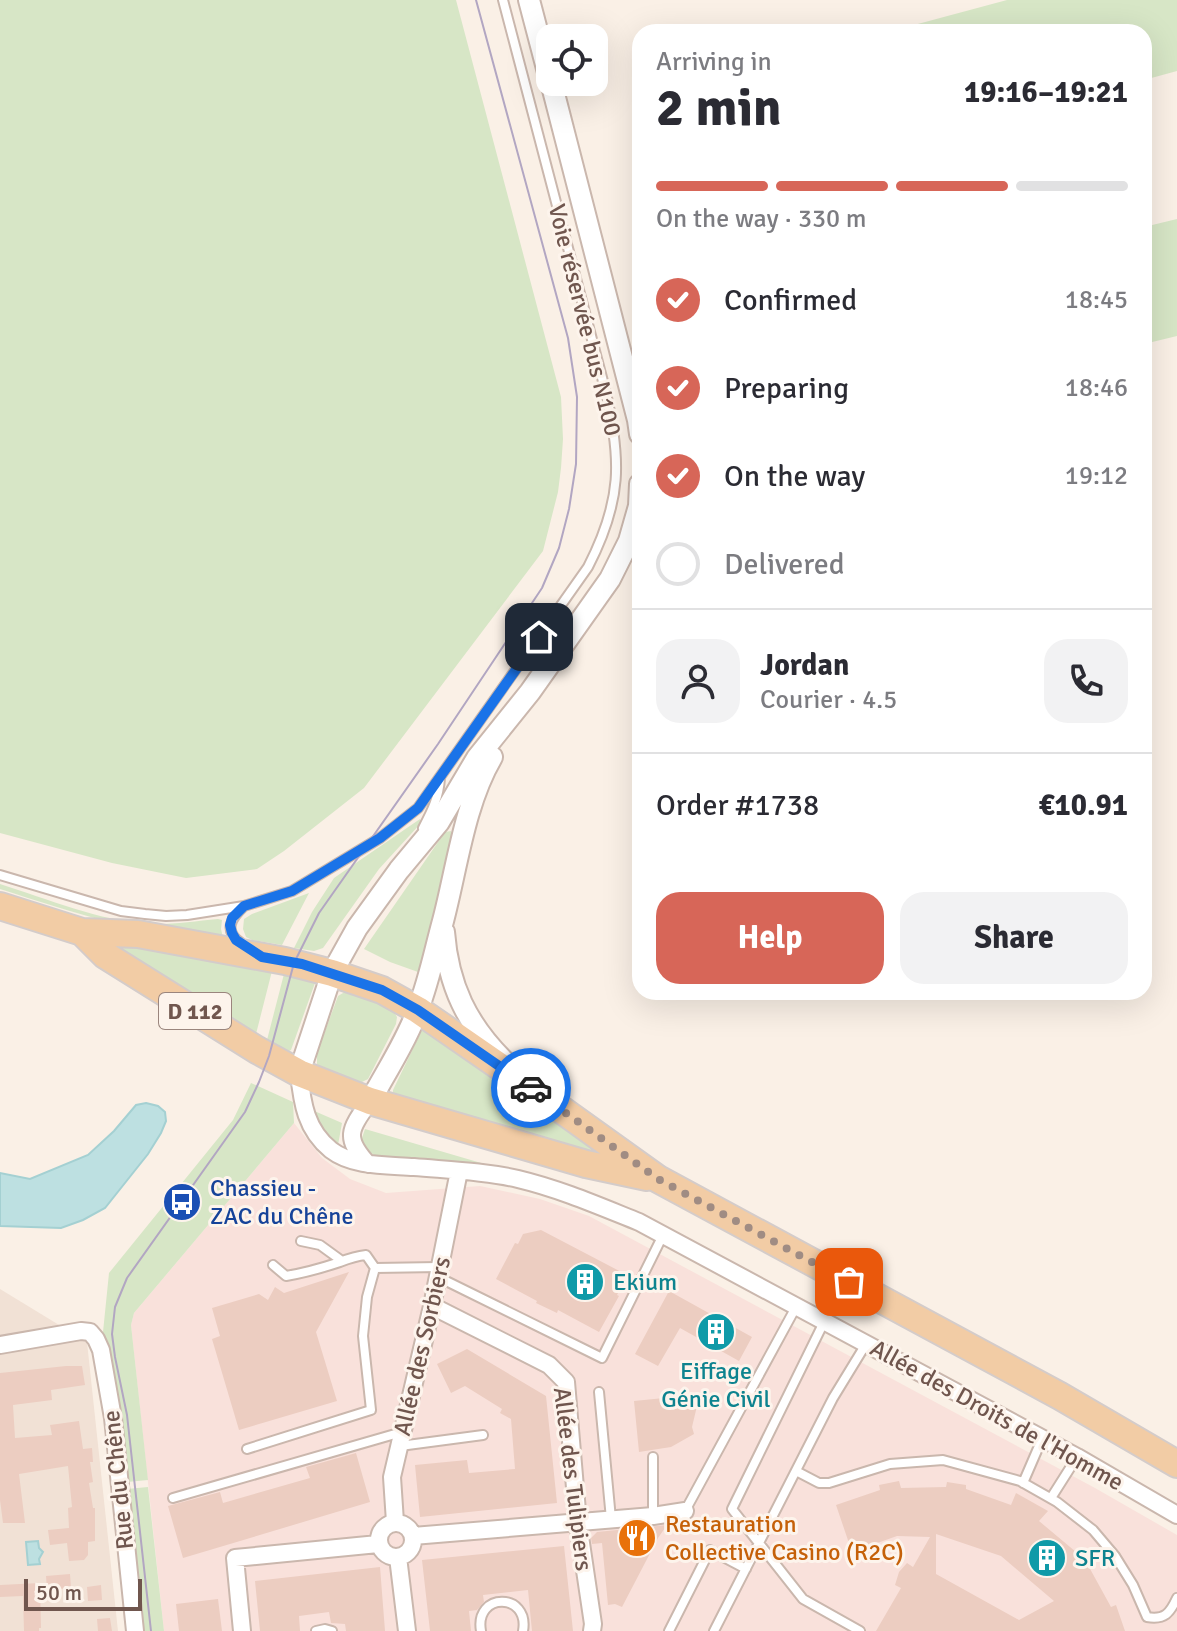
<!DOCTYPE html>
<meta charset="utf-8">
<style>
body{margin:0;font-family:Signika,sans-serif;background:#f2f2f3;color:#2b2b33;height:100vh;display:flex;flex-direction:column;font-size:30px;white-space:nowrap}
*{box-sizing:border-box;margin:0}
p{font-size:26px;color:#7c7c81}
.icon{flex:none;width:44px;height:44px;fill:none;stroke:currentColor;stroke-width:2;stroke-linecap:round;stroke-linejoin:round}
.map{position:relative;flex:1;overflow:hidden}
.details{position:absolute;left:632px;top:24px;width:520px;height:976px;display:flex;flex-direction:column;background:#fff;border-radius:24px;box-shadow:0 8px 32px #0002}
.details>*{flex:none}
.controls{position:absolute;left:536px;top:24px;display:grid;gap:16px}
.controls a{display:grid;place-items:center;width:72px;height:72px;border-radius:16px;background:#fff;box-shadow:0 8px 32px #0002;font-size:40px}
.scale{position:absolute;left:24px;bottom:20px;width:118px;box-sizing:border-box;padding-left:8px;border:4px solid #70564e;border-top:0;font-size:22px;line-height:28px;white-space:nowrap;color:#70564e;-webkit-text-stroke:6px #fdf4ec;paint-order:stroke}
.pin{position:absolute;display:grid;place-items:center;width:68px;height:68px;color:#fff;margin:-34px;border-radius:16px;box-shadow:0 4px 12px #0006}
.courier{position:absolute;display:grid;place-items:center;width:80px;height:80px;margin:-40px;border:6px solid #1a73e8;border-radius:50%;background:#fff;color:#222;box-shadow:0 2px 10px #0007}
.overview em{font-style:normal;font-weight:700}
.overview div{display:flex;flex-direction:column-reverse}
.overview{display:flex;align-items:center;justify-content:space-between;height:136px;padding:0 24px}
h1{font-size:52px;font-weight:700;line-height:60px}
.bar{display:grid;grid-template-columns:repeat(4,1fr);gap:12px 8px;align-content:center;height:96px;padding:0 24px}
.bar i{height:10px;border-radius:6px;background:#e1e1e2}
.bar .selected{background:#d76658}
.bar p{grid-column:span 4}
.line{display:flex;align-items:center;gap:20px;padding:0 24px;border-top:2px solid #e1e1e2}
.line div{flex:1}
.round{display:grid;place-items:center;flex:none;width:84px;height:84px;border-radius:24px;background:#f2f2f3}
ol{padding:0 24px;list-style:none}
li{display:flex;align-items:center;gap:24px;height:88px}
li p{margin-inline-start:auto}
li .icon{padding:8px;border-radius:50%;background:#d76658;color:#fff;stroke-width:4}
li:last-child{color:#7c7c81}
li i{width:44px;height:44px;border:4px solid #e1e1e2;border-radius:50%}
.cta{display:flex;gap:16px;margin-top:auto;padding:16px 24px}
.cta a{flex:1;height:92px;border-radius:24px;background:#d76658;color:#fff;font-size:32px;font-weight:700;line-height:92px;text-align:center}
.cta a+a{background:#f2f2f3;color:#2b2b33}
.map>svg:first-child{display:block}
.residential{fill:#f1e1d5}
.commercial{fill:#f9e1db}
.green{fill:#d7e6c6}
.water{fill:#bde0e1;stroke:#a4d0d2;stroke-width:2}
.building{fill:#eccdc1;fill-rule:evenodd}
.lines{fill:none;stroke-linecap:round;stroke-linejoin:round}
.service-casing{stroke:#cab7ad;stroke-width:12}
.minor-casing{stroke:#cab7ad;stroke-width:20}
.tertiary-casing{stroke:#cab7ad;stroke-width:24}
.primary-casing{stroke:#d4ccca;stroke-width:30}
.service{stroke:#fff;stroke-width:8}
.minor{stroke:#fff;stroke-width:16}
.tertiary{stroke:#fff;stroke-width:20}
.primary{stroke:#f2cca5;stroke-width:26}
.tram{stroke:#b2a6c2;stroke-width:2}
.done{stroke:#a08c83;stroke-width:8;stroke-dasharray:0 14.4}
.route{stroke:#1a73e8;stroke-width:10}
.labels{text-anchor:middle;stroke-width:6;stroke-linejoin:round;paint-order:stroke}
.shield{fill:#fdf4ec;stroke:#9a857d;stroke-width:2}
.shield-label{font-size:22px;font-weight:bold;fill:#70564e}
.street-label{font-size:24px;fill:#70564e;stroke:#fdf4ec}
.transit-label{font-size:24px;fill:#164399;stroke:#fdf4ec;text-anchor:start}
.culture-label{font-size:24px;fill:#0d838f;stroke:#fdf4ec;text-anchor:start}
.food-label{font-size:24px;fill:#c56008;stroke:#fdf4ec;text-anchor:start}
</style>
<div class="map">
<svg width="1177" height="1631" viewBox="0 0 1177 1631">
<rect width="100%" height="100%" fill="#faf0e6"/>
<path class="residential" d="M0,1289L87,1342L118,1631H0Z"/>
<path class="commercial" d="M294,1123L322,1158L350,1179L386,1193L480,1186L540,1199L589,1216L1095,1488L1177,1535V1631H164L131,1325L134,1313Z"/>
<path class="green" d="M0,0H456L561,397L563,439L561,468L558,492L543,551L364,788L284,851L257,869L186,878L112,863L0,833Z
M1007,0H1177V71L1144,80V32H888Z
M1177,219V336L1144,344V227Z
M420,819L421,823L379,869L323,948L314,951L294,948L312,912L334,878Z
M451,831V850L418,972L390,962L364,949L445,832Z
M0,884C48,899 99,921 150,924C172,925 195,921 218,919L222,920L221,929L223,938C147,938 72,912 0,889Z
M309,893L282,945L252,940L246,937L243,929L244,919L252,914Z
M104,939L272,971L256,1034L107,945Z
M284,974L314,981L315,983L291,1050L289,1051L267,1040Z
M348,990L392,1009L397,1017L396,1024L368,1079L358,1084L321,1068L317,1064V1053L338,996Z
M425,1029L601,1151V1153L596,1154L393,1094V1090L422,1030Z
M251,1083L293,1102L294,1123L134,1313L131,1325L148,1480L127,1482L103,1332L109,1273L233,1120Z
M312,1110L342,1123L338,1145L335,1146L323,1135Z
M365,1129L488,1165L374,1155L363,1147L361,1141Z
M148,1487L164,1631H143L127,1489Z"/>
<path class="water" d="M146,1103L158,1106L165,1112L166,1121L161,1133L148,1154L105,1208L83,1220L61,1228L0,1226V1173L30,1179L88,1155L114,1131L136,1105Z
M38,1541L39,1548L43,1552L39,1559L40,1564L28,1565L26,1542Z"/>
<path class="building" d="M541,1230L627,1275L617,1295L619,1296L599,1332L558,1310L557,1313L536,1303L537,1301L496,1279L515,1243L518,1244L523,1234Z
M349,1272L316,1332L337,1401L239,1430L212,1339L220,1336L212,1308L259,1294L268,1300L275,1287L284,1293Z
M669,1291L752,1337L739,1361L680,1328L658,1366L635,1354Z
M467,1349L546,1396L557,1503L420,1517L415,1465L467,1460L469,1473L515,1469L511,1419L500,1413L502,1409L465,1386L451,1393L437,1364Z
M66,1366H82L85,1385L51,1390L52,1400L13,1405L15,1438L52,1435L50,1425L79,1421L83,1449L92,1448L93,1462H90L93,1482L89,1483L93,1508H95V1541L88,1542V1555L84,1560L69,1561L67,1543L50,1545L48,1530L69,1528L68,1508L72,1507L68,1466L19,1474L25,1523H3L0,1500V1373Z
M694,1395L695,1407L697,1406L692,1427L694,1434L671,1447L639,1452L634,1401Z
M356,1453L370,1502L183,1558L168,1506L220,1492L223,1503L310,1478L306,1467Z
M899,1481L901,1488L946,1487L947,1482L966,1485V1489L1011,1505L1016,1493L1048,1511L1039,1521L1076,1552L1079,1549L1092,1564L1089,1567L1111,1607L1116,1605L1125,1631H876L901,1588L895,1585L899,1572L907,1563L913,1567L930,1537L897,1536L852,1552L836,1505L880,1490L879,1485ZM936,1534L1001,1556L1054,1601L1019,1620L936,1574Z
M667,1525L658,1538L622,1607L615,1604L608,1605L602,1543L592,1544L591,1538L597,1532Z
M564,1546L573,1631H532L528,1590L483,1595L484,1602L477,1610L469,1611L471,1631H430L422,1560Z
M380,1567L385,1631H346L345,1624L331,1623L329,1612L299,1616L300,1631H260L255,1581Z
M70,1574L71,1588L47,1590L46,1576Z
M40,1583L41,1628H39V1631H24L23,1596L0,1597V1585Z
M101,1585L102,1600L88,1601L87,1587Z
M218,1599L222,1631H179L176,1604Z
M110,1618L112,1631H98L97,1619Z"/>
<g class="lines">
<defs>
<path id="service" d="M423,828C432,811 439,797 440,778
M0,875L121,911L145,914L166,916L187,915L244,906L292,891L380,838L418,808L588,567C622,501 622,460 605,389L503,0
M241,943C223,931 231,918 244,906
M301,1241L320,1245L342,1261
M273,1265L286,1276C304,1273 322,1268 340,1262C350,1258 356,1256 366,1255L375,1268
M438,1277L602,1358L663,1235
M824,1322L732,1509L803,1599L860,1631
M599,1392L611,1519
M400,1446L483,1435
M247,1449L371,1410L363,1336L367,1297L375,1268L439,1267
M653,1457V1515
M796,1471L819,1483H829L890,1464L943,1460L1020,1481L1057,1502L1093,1530L1115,1556L1133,1585L1147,1617C1165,1620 1170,1613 1177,1598
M1023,1483L1042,1439
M173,1498L402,1432
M1051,1498L1077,1457
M685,1511L796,1307
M316,1631L325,1629L332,1631
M481,1631C474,1592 530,1592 523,1631
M669,1631L710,1550L746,1569
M714,1631L833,1398L866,1344"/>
<path id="minor" d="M299,1073C302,1103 306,1130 331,1150C353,1167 387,1165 414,1167C448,1170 484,1171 518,1179C560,1189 599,1206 639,1222L1077,1457L1177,1515
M368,1164C343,1137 350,1129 370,1101
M432,1306L549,1365L566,1382L578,1523L593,1624L592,1631
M0,1345L81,1331L90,1332L96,1339L101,1350L113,1418L135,1631
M395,1522L392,1477L432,1306L459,1171
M379 1540a17 17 0 1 1 34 0a17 17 0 1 1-34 0Z
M413,1536L653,1516L685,1511
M398,1557L407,1631
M242,1631L235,1558L378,1544"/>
<path id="tertiary" d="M529,0L550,80
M551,82L638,420L640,434
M444,932C448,985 467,1025 505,1062
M299,1073L332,973L357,928L399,870L439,822L477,758L530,692L610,579L629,541L639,506L640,484
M370,1101C386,1073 407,1039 418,1009C429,981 435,950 443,921C457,868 464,805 492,757"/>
<path id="primary" d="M0,906L82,932L138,934L285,961L332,973L382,990L418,1010L534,1090L658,1179L1060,1396L1177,1464
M82,932L105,955L257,1050L299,1073L370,1101L586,1164L647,1177"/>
</defs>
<use href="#service" class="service-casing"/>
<use href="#minor" class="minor-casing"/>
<use href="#tertiary" class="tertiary-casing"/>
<use href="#primary" class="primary-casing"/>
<use href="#service" class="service"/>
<use href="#minor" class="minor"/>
<use href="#tertiary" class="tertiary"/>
<use href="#primary" class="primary"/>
<path class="tram" d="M151,1631L127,1415L115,1357L112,1334L115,1307L127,1278L245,1112L259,1082L269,1056L294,963L319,913L438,744L542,588L559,548L569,509L576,464L577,397L568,338L476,0"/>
</g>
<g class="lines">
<path class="done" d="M531,1088L658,1179L849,1282"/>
<path class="route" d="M531,1088L418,1010L382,990L302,964L262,957L236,940L232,933L230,925L232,918L244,906L292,891L380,838L418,808L539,637"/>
</g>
<defs>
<symbol id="bus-disc" viewBox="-11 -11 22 22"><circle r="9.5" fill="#1a4fb4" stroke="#fdf4ec"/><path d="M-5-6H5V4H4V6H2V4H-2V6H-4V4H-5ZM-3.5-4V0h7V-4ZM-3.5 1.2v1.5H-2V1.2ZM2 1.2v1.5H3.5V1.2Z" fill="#fff"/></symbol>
<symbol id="building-disc" viewBox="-11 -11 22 22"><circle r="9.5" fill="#0f9aa8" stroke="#fdf4ec"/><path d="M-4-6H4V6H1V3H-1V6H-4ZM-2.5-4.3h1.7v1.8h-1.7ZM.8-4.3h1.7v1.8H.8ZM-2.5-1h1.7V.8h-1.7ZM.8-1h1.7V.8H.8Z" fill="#fff"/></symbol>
<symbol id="restaurant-disc" viewBox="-11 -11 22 22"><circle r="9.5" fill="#e8710a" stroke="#fdf4ec"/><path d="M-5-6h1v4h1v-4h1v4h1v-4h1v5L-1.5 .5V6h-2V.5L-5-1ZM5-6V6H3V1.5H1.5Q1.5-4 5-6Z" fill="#fff"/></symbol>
</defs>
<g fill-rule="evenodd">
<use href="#bus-disc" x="160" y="1180" width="44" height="44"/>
<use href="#building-disc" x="563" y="1260" width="44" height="44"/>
<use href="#building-disc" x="694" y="1310" width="44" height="44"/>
<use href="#restaurant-disc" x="615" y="1516" width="44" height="44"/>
<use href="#building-disc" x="1025" y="1536" width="44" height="44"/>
</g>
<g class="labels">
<rect class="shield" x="159" y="993" width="72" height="36" rx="6"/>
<g class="shield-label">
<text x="195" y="1019">D 112</text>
</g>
<g class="street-label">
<text transform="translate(585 320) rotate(76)" y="8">Voie réservée bus N100</text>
<text transform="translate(422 1346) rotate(-77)" y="8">Allée des Sorbiers</text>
<text transform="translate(997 1415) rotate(29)" y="8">Allée des Droits de l'Homme</text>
<text transform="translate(573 1479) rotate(83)" y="8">Allée des Tulipiers</text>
<text transform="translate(118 1480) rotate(-96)" y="8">Rue du Chêne</text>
</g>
<g class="transit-label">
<text x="210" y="1196">Chassieu -<tspan x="210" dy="28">ZAC du Chêne</tspan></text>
</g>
<g class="culture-label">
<text x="613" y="1290">Ekium</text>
<text x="716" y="1379" text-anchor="middle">Eiffage<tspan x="716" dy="28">Génie Civil</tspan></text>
<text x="1075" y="1566">SFR</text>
</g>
<g class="food-label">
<text x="665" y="1532">Restauration<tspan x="665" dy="28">Collective Casino (R2C)</tspan></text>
</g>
</g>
</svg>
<div class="controls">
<a><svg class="icon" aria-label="locate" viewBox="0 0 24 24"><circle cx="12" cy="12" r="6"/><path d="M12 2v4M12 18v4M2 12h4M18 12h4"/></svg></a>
</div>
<div class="scale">50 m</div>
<div class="pin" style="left:849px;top:1282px;background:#ea580c"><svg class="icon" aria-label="bag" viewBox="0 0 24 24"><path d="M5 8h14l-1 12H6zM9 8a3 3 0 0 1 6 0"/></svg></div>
<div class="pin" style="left:539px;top:637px;background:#1f2937"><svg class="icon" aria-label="home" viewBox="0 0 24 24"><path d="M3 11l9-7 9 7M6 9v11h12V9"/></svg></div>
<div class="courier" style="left:531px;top:1088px"><svg class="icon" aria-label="car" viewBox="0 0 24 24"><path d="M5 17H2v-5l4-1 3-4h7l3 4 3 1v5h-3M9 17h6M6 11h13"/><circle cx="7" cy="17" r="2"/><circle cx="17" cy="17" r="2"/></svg></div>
<section class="details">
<div class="overview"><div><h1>2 min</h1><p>Arriving in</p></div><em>19:16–19:21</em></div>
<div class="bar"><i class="selected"></i><i class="selected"></i><i class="selected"></i><i></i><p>On the way · 330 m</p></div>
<ol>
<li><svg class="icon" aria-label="check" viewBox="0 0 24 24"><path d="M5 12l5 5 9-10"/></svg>Confirmed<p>18:45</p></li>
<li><svg class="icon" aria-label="check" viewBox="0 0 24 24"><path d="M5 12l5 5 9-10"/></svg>Preparing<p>18:46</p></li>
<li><svg class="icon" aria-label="check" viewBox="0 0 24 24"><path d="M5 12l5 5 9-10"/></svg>On the way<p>19:12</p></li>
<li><i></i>Delivered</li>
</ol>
<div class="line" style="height:144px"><a class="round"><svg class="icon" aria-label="person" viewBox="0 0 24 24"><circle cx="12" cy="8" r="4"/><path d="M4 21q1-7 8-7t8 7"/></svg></a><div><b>Jordan</b><p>Courier · 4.5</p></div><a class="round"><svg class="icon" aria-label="phone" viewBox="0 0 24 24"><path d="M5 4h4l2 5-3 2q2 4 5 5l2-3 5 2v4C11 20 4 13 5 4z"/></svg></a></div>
<div class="line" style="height:104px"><div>Order #1738</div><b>€10.91</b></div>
<div class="cta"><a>Help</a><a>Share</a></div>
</section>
</div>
